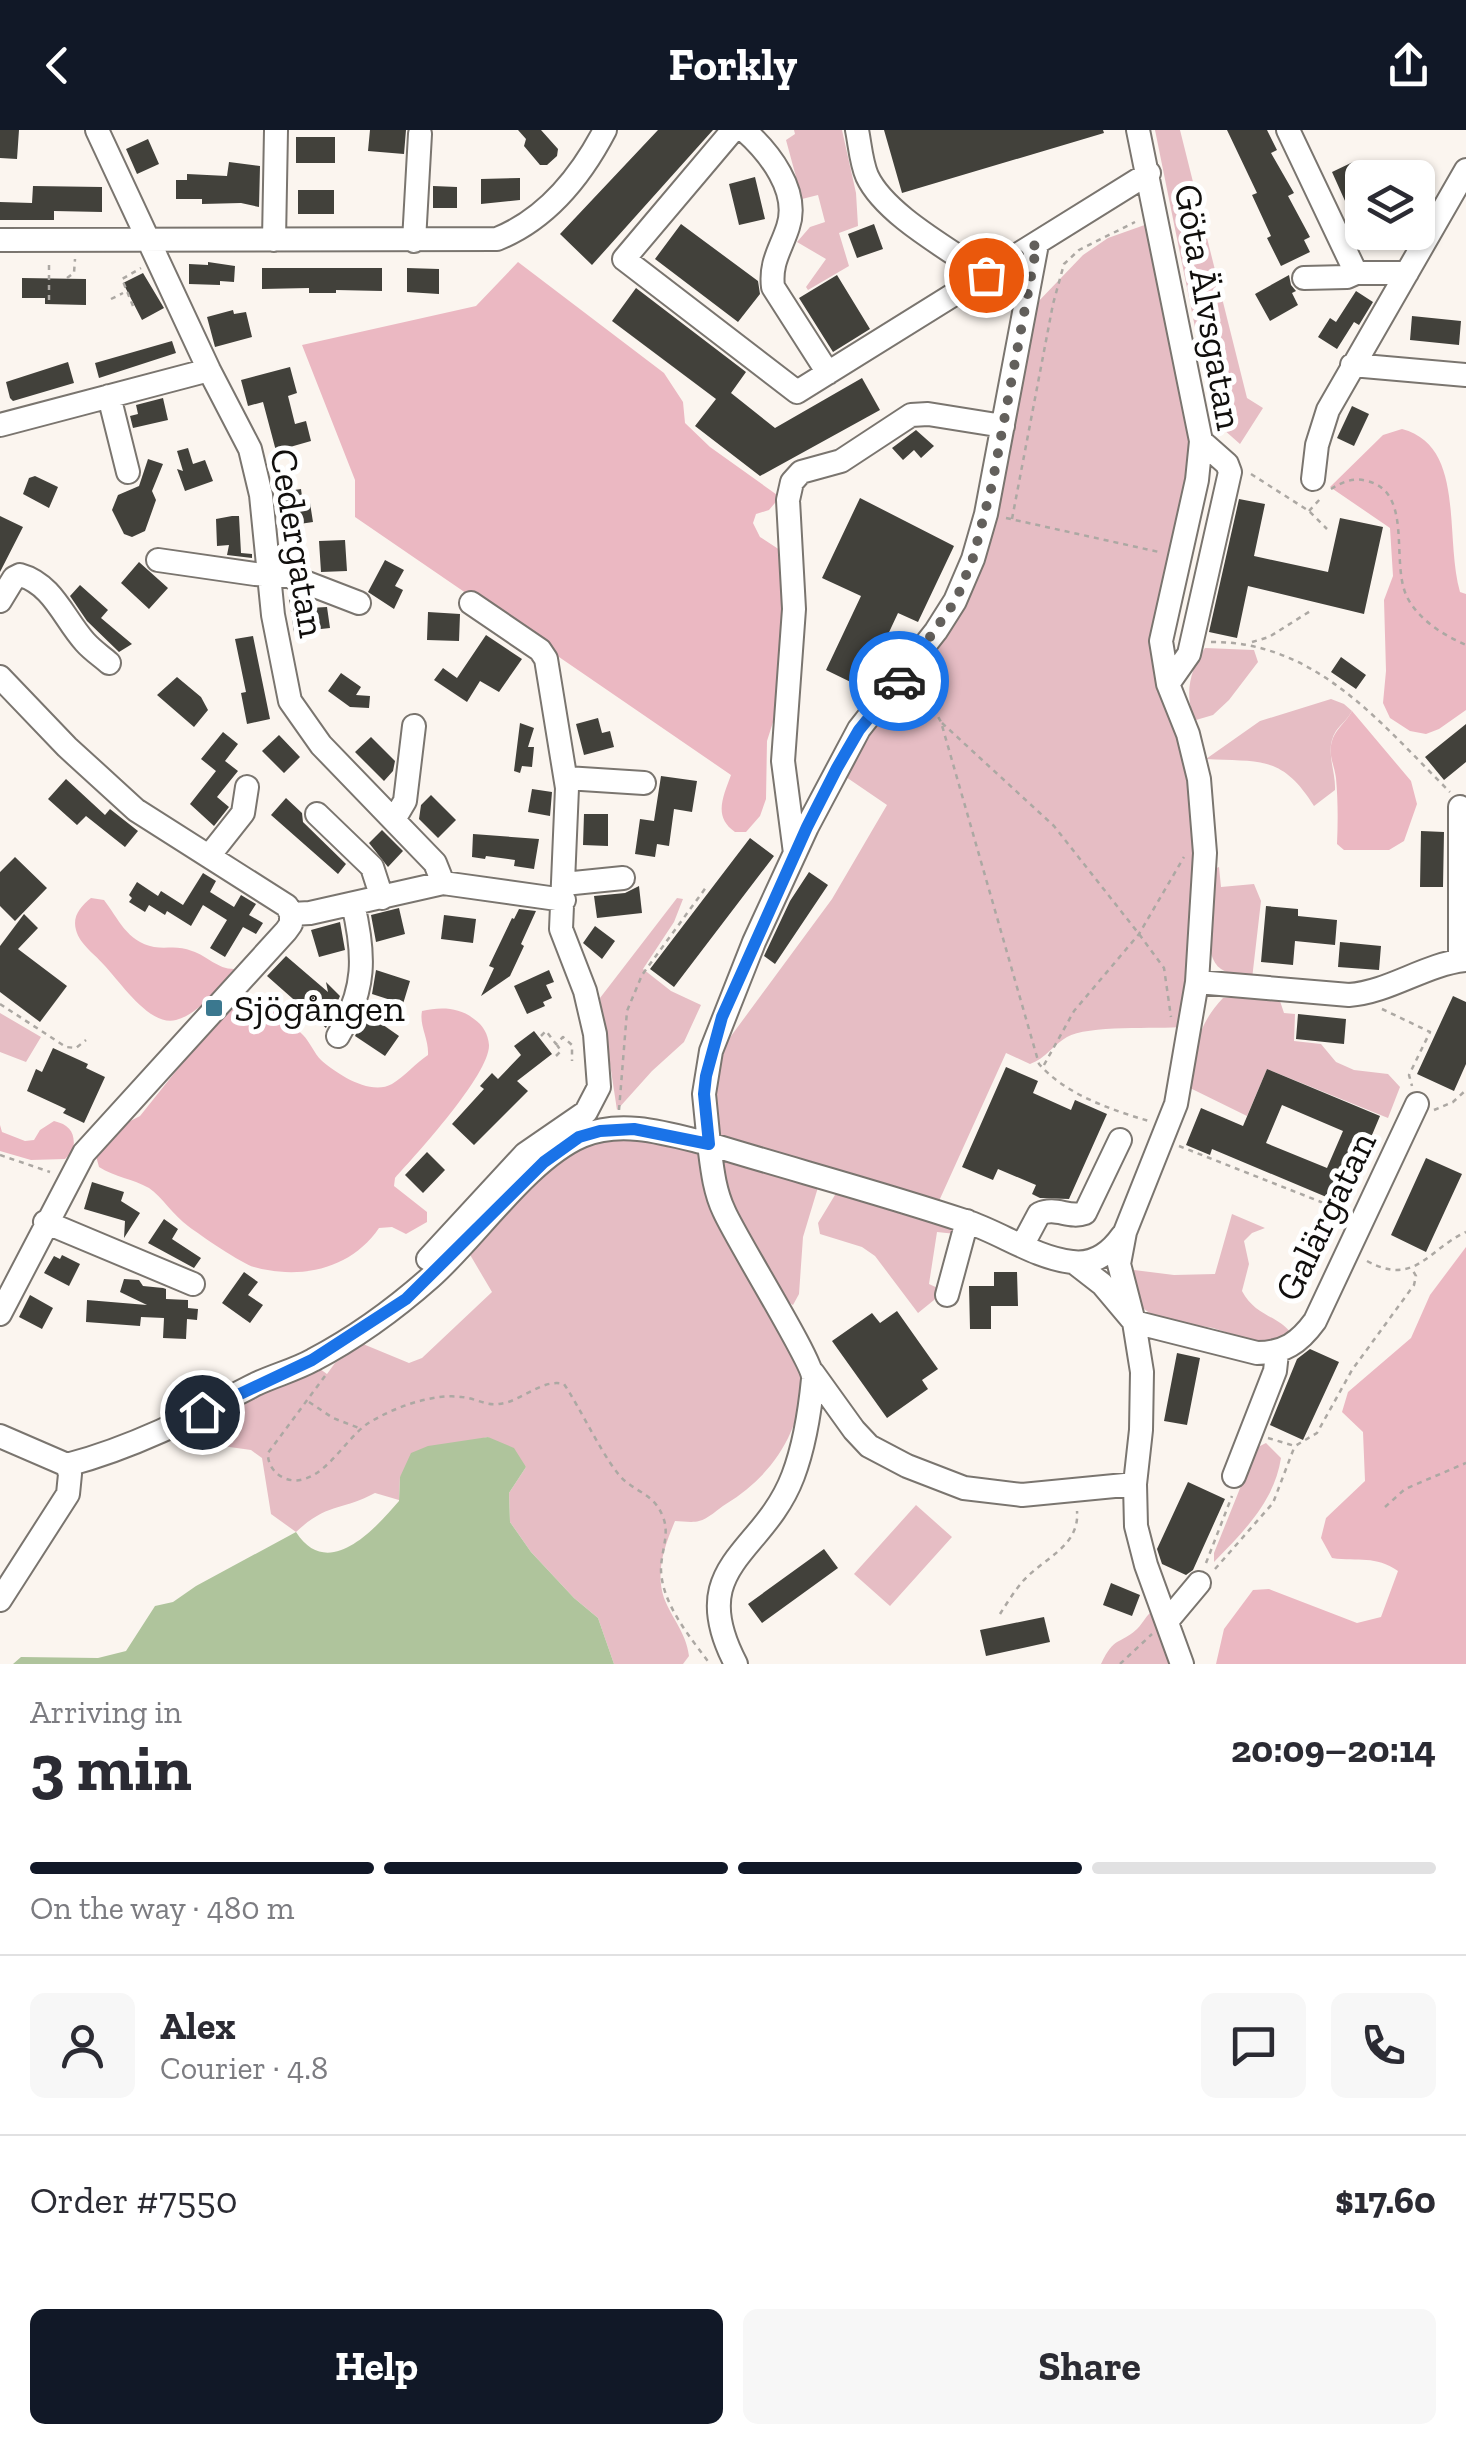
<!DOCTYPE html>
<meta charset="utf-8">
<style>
body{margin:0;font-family:"Zilla Slab",serif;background:#f7f7f7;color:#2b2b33;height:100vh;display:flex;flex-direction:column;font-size:38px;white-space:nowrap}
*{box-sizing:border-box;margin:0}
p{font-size:32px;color:#7c7c81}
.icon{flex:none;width:55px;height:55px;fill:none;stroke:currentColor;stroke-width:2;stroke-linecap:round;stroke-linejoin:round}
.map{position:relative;height:1534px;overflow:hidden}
.sheet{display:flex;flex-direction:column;background:#fff;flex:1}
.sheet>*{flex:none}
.tools{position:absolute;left:1345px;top:30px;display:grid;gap:20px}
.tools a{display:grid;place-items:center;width:90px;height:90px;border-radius:15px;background:#fff;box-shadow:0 2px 8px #0004;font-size:50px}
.pin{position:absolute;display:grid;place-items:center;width:85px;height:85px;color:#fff;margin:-42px;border:5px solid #fff;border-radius:50%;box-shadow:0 2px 10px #0007}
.courier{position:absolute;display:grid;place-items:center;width:100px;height:100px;margin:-50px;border:8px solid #1a73e8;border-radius:50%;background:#fff;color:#222;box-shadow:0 2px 12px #0007}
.head em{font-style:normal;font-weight:800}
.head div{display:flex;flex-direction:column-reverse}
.head{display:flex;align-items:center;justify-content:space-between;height:170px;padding:0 30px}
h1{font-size:65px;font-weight:800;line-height:75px}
.bar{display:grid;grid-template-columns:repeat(4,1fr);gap:15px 10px;align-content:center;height:120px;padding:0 30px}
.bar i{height:12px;border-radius:8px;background:#e1e1e2}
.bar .active{background:#111827}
.bar p{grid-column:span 4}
.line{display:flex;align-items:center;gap:25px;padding:0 30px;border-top:2px solid #e1e1e2}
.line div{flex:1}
.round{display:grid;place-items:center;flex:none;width:105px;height:105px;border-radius:15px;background:#f7f7f7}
.button{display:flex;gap:20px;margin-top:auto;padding:20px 30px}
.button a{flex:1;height:115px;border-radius:15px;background:#111827;color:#fff;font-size:40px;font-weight:800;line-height:115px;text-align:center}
.button a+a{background:#f7f7f7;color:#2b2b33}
header{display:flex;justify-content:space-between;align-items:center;height:130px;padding:0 30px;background:#111827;color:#fff;font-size:45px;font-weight:800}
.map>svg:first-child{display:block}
.green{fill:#e6bdc4}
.forest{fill:#ebb8c2}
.water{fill:#afc49c}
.building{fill:#42413b;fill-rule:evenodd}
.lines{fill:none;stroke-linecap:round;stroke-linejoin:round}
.minor-casing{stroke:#7a756f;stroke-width:26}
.path{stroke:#aca8a3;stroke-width:2.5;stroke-dasharray:5 5;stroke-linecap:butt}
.minor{stroke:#fff;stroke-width:22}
.done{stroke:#63605c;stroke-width:10;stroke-dasharray:0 18}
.route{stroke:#1a73e8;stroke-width:12}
.poi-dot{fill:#3b788f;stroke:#fff;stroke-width:4}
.labels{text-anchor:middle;stroke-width:10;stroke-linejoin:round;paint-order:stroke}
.street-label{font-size:38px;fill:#110f0d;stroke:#fff}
.poi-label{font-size:38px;fill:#110f0d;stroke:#fff;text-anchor:start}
</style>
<header><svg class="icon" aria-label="back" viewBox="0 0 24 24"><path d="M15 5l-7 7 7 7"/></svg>Forkly<svg class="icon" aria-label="share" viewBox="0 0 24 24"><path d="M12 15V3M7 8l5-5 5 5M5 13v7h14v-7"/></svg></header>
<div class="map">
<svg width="1466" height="1534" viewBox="0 0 1466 1534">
<rect width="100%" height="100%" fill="#fbf5ef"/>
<path class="green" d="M794,0H842L856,63L858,96L839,103L849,136L808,160L806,157L826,129L797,112L810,97L825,92L818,65L802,69L786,10L795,4Z
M1155,0H1180L1247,268L1263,278L1240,314L1214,291Z
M1153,92L1194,324L1154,503L1191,659L1195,733L1184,897C1157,899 1087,895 1067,907C1053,915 1046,928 1030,934L1006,923L939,1071L715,1008L712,968L720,921L832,769L887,675L846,647L869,604L920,545L967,469L990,415L1035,175L1083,125L1108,108Z
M1205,518L1254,520L1258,532L1229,570L1213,585L1196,590C1183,568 1190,538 1205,518Z
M1331,569L1344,574L1352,581C1348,589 1341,594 1336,601C1324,620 1336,640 1335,660L1314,676C1282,625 1260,632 1206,629L1260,591Z
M1219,737L1221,757L1254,754L1261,771L1252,849C1242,847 1230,845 1221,839C1199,824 1212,763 1214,739Z
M677,768L683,769L674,792L643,839L671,861L701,875L684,912L652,941L617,980L600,868Z
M1249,866L1280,871L1284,883L1295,884L1294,911L1321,914L1336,932L1354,940L1388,944L1400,957L1388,988L1267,939L1247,986L1190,958C1194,922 1197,895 1223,868Z
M0,883L41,907L26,932L0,922Z
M612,1007L688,1017L699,1022L799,1229C810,1290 777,1343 726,1374C718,1379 708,1389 699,1391C692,1393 682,1391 675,1391C665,1415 655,1441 664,1468C672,1489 686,1502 689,1526L683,1534H614L598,1488L574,1468L531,1422L510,1392L509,1363L526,1337L488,1307L463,1313L400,1347L399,1370L375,1363C342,1381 328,1372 296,1402L271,1384L262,1328L251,1320L194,1312L189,1304L210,1285L313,1234L327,1244L335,1233L363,1214L409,1233L422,1228L492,1162L469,1123L552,1035L566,1024Z
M728,1030L819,1054L803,1107L799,1164L793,1175L785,1170C764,1133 724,1078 723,1034Z
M838,1060L952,1091L956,1104L937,1102L929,1154L942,1160L939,1166L918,1183L875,1126L862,1117L820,1104L818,1093Z
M1232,1084L1265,1098L1252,1103L1244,1111L1249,1134L1242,1161C1255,1186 1277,1185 1291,1203L1283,1211L1260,1213L1213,1198L1158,1189L1137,1174L1127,1145L1134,1140L1174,1145L1215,1144Z
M1266,1313L1281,1328C1274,1372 1244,1401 1214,1432V1423L1251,1331L1258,1317Z
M916,1375L952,1407L890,1476L854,1444Z
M1154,1480L1171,1534H1101C1115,1505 1118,1516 1137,1499C1144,1492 1146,1485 1154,1480Z"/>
<path class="forest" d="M518,132L664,243L683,272L685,293L710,317L780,367L769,380L756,384L753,393L760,407L783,422L787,527L780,570L767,611L766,669L760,686L746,702H735C713,687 723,667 731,645L355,387V350L302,215L476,176Z
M1402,299C1466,316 1444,405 1460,462L1466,464V580L1439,599L1426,604L1410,601L1390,588L1383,573L1386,541L1384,470L1393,446L1390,398L1330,357L1383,305Z
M1352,581L1411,651L1417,674L1404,711L1389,720H1344L1337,714C1338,692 1338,670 1336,648C1334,633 1327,624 1333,608C1337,598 1347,591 1352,581Z
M91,768L104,770C118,788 127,812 154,817C168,819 178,815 192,821C208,826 217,839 234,839C218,857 201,883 176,890C150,897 121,853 105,836C96,825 80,815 76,800C72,786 81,776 91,768Z
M255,866C271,876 289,891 303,905C310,912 314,923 321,930C337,944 370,966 392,954C405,946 416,933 428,925C429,909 419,896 422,881C440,877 459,877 474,889C483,895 488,904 489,915C490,944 416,1025 395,1048L394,1056L427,1082V1092L406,1104L392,1097L379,1098C351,1139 301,1150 254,1137C242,1134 200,1105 188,1096C174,1086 162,1067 149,1058C133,1049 115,1047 99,1037L96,1026L119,997L140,986L212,896L237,874Z
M54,991C71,995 76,1004 73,1021L65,1029L31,1030L0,1021V995L2,1002L25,1011L34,1010L40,1000Z
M1466,1117V1534H1216L1224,1499L1253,1460L1269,1459L1357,1493L1381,1487L1398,1441C1375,1425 1359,1432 1332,1428L1321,1408L1326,1388L1365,1351L1363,1302L1342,1282L1348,1262L1411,1208L1430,1165Z"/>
<path class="water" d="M488,1307L514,1318L526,1337L509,1363L510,1392L531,1422L574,1468L598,1488L614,1534H13L21,1527L98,1528L126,1521L155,1476L173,1472L196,1456L296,1402C328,1452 375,1399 399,1371L400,1347L411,1323L428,1316Z"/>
<path class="building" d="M0,0H19L17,29L0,28Z
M370,0H406L404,24L368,21Z
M518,0H541L558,19L557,26L547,35H540L524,16L526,9Z
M658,0H713L592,135L560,104Z
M884,0H1103L1104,3L902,63Z
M1227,0H1267L1277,20L1271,23L1294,63L1288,66L1310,107L1304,110L1310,122L1281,136L1267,108L1271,106L1252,65L1257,63Z
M296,7H335V33H296Z
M148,9L159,34L137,44L126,19Z
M229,32L260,36L259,77L241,73L202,74V69H176V50H187V44L227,46Z
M1353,32L1362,51V86L1354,91L1332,42Z
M755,47L765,89L739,95L729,54Z
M520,48V70L481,74V49Z
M33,56L102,57V82L54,81V90H0V72L32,73Z
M433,56L457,57V78H433Z
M298,60H334V84H298Z
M681,94L758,151L760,164L738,192L655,129Z
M874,94L883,119L857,128L848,104Z
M208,132L235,136L234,152L220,151V155L189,154V134L208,135Z
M262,138H382V161L336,160V163H309V158L262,159Z
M407,138L439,139V164L407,162Z
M143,143L164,178L142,190L123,153Z
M837,145L870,199L833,222L799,168Z
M1289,145L1291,155L1296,161L1292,163L1298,175L1270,191L1255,164Z
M22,148L86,149V175L45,174V168H22Z
M636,158L746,242L731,263L775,298L862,248L880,280L760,346L695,296L716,269L612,191Z
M1356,161L1373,172L1359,195L1354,192L1337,219L1318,207L1330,188L1336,192Z
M233,180L234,184L246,182L252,207L215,217L207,187Z
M1412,186L1461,191L1459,215L1410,210Z
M172,211L176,223L99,248L95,233Z
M68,232L74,253L13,271L10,268L6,252Z
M290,237L297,263L288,266L295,294L306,291L311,311L276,321L263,272L248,276L241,250Z
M163,268L168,290L133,298L130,286L138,284L136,275Z
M1352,276L1369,284L1354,316L1337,308Z
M916,300L934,316L921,328L914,320L903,330L892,318Z
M188,318L193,334L205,330L213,351L185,361L177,339L183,341L177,321Z
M148,329L163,334L152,361L156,370L145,401L132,407L124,404L112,380L118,365L139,356Z
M35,346L58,357L49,378L23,364L29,348Z
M301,359L303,374L310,373L313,392L286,396L281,362Z
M860,368L954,416L918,492L898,483L863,558L826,540L861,466L822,448Z
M1239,369L1265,374L1254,426L1328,442L1340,388L1383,397L1364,484L1248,456L1237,508L1209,502Z
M0,386L23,397L0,442Z
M232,386H239L241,423L252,424V428L227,425L229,415L217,416L216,389Z
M345,410L347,441L321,442L319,411Z
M385,430L404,440L395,456L403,460L394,479L368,462Z
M139,432L168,458L149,479L121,453Z
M80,455L108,480L101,488L132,514L119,522L87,491L70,466Z
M288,462L312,471L309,478L327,477L330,498L294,502Z
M428,482L460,484L459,511L427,510Z
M486,505L522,529L499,562L480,551L467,572L434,550L443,538L457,548Z
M253,506L270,589L247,594L241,563L246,562L235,509Z
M1341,527L1366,545L1356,559L1331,542Z
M341,543L361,557L356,565L370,566L369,578L350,577L328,561Z
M177,547L201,567L208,580L194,597L157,565Z
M598,588L602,603L610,601L614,617L584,625L576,594Z
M520,593L534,598L528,617H534L532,637L522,636L520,643L514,641Z
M1466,594V632L1444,650L1425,627Z
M223,602L238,614L225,631L238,641L217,667L229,677L214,696L190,674L216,641L201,629Z
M279,605L300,627L284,643L262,621Z
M371,607L395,631L393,641L384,651L355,622Z
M661,646L697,651L692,682L674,679L669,716L657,714L655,727L635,724L640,689L654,691Z
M66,649L105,685L110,679L138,701L125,717L86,686L77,695L48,669Z
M532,659L552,662L550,686L528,682Z
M431,665L456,690L438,708L419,689L421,675Z
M286,668L302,683L303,692L346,734L338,744L271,685Z
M584,684H608V716L583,715Z
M382,700L403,721L388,737L369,713Z
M1421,701L1444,702L1443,757H1420Z
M473,704L539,709L534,739L514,736L515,730L486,726L485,729L472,727Z
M750,708L774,726L674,857L650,839Z
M15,727L47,758L15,791L0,776V742Z
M809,742L828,755L775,834L764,826L790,771Z
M203,743L216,751L210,762L234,777L241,765L256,774L249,785L263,793L256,804L243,797L225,827L210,818L227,790L203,775L191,796L167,781L165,785L149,775L145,782L129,772L132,768L129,765L137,752L158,766L161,761L183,775Z
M639,756L642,783L597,788L594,766L625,763Z
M1266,776L1298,779V786L1337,790L1335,815L1295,811L1293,835L1261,832Z
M399,778L405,804L376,812L371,785Z
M519,779L536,781L521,814L524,816L510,846L481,866L494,838L489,836L512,788L514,789Z
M24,784L38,798L18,819L67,856L40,892L0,862V816Z
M444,785L476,789L473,813L441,809Z
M340,792L345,820L319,827L311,800Z
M595,796L615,811L602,829L583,813Z
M1340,812L1381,816L1379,840L1338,837Z
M286,826L328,862L326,852L340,866L326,898L267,846Z
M376,840L410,851L403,874L372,864Z
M549,840L554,852L546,855L552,868L543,872L545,876L527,884L514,856Z
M1453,866L1466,872V934L1454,961L1417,944Z
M366,883L399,906L385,926L355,906Z
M1298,884L1346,889L1344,914L1296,909Z
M534,901L552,924L517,951L528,961L474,1015L452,994L484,959L480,956L492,943L498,949L521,925L514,916Z
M53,918L88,934L86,938L105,947L84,993L63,983L66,979L27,961L36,939L42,942Z
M1006,937L1038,951L1033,963L1071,980L1075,970L1107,984L1069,1069L1040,1068L1032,1064L1036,1055L998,1039L993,1050L962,1037Z
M1267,939L1380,986L1343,1074L1212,1019L1210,1025L1186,1015L1201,978L1243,996ZM1282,975L1343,1001L1327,1038L1266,1013Z
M427,1022L445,1040L423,1063L405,1045Z
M1426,1028L1462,1044L1426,1122L1391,1105Z
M92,1052L124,1062L121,1071L140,1083L124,1108L125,1091L84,1079Z
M164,1089L178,1099L172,1109L201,1128L194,1138L148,1113Z
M62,1125L80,1134L69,1156L44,1143L54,1126L60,1129Z
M244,1142L258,1152L248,1165L263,1175L250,1193L222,1173Z
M994,1142H1017L1018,1176H991V1199H970L969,1156H994Z
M124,1149L139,1150L143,1156L163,1158L166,1159V1169L188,1170V1178L198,1179L197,1190L187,1189L186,1209L163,1208L164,1188L141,1187L140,1196L86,1192L87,1170L147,1175L120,1162Z
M30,1165L53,1178L42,1199L19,1187Z
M897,1181L938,1239L922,1250L928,1259L887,1288L832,1211L872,1183L880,1193Z
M1310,1219L1339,1232L1303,1310L1270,1295L1297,1229Z
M1177,1223L1200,1228L1187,1295L1164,1291Z
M1188,1352L1225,1369L1193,1440L1186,1445L1162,1434L1157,1419Z
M824,1419L838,1438L762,1493L748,1474Z
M1111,1453L1140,1465L1132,1486L1103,1475Z
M1044,1487L1050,1512L986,1526L980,1500Z"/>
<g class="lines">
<defs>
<path id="minor" d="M97,0L209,240L250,319L261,365L273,485L290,571L321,615L435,733L443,753
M733,0L624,129L797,262L1149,43
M744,0C769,22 800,61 788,97C781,119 770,132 773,157L828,243
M857,0C860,15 861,32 867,46C885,85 951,120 986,145
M1138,0L1201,311L1197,350L1161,511L1168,554L1188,604L1199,649L1205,723L1197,852L1176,974L1125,1102L1119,1134L1134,1192L1142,1242L1141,1300L1135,1354L1136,1396L1146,1435L1182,1534
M1288,0L1356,143H1407
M0,110L497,109C547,89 581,46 605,0
M274,110L276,0
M414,111L420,4
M1304,148L1347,147L1356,143
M1352,235L1466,245
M109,266L128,342
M0,295L209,240
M1313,349L1317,315L1328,280L1466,40
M158,430L255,444L289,446L359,473
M0,471L14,448L20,445C53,454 64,489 85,512C92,520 101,526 109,533
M0,547L67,617L136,680L287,776L291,784
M1168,554L1189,524L1230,342L1227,334L1201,311
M566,648L644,653
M1460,677V830
M317,684L372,737L382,768
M395,688L405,671L414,596
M795,723L783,631L794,479L788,370L792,352L801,342L841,331L911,285L928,284L1003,296
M209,726L243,683L247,657
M564,754L623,748
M291,784L310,783L443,753L564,770
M1197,852L1349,865C1390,862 1425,834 1466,830
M338,906C366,860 365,825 353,774
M45,1092L193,1154
M1023,1114L1039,1084C1056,1076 1069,1089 1085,1083L1120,1010
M428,1129L525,1024L586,982L599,957L595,904L585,861L561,799L567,658L546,529L540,520L471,473
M1075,1133L1102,1154L1134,1192L1257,1223C1284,1223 1299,1213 1315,1191L1417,974
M947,1165L967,1091
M0,1184L84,1023L286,801L291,794V784
M813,1243L854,1300L869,1316L907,1336L964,1358L1022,1365L1135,1354
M0,1306L67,1335L70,1344L68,1364L0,1470
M67,1335C135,1317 194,1286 256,1254C275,1245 295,1240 313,1230C355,1208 396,1178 431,1147C476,1107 528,1029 582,1006C623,989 668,1004 709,1014L704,964L711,921L754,812L807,697L859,599L936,501L955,471L973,429L986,384L1037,114
M1234,1346L1275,1241L1277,1223
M1168,1490L1199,1453
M736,1534C684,1435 763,1425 793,1346C804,1317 810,1280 813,1249C814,1233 736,1109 724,1081C714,1060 712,1037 709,1014C794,1040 881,1063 965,1091C1000,1102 1035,1128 1072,1132C1094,1135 1110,1123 1122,1106"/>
</defs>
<use href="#minor" class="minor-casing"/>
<path class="path" d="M67,148L74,143L75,129
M111,169L123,163
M49,170V132
M133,176L122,149L141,138
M1251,344L1309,381L1327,399
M1331,359C1342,352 1354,347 1367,351C1414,362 1390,432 1407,467C1419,490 1443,505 1466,515
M1309,381L1321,368
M1006,388L1159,422
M1012,389L1053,174L1064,134L1079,120L1135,92
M1211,512C1317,511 1382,595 1450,662
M1252,512L1269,507L1312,480
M919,552L941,592L1039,934C1065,964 1111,980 1149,991
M942,593L1054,696L1139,804L1164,838L1171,887
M0,874L66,917L76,918L86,910
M1382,879L1430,902L1409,945L1412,956
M541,906L546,901L556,914L563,907L572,915V931
M556,926L561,921L557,915
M1044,935L1074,881L1139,804L1184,727
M619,980L627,881L642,845L707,756
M1434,980L1453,972L1466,960
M1179,1016L1344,1081
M0,1025L50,1042
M1367,1131C1415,1157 1427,1120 1466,1102
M325,1246L268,1323C267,1341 286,1355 304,1349C329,1342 346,1309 367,1294C392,1278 432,1263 462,1267C475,1268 486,1276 499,1274C521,1272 542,1248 564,1254C580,1277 607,1336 625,1351C641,1364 655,1366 663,1387C670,1404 661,1421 661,1440C662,1474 690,1507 710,1534
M309,1272L333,1288L359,1298
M1268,1308L1295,1316L1317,1303L1352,1240L1414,1155L1416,1146L1412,1139
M1385,1377L1405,1359L1466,1333
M1206,1433L1232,1366
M1215,1439L1273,1373L1294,1318
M1000,1484C1007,1473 1015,1460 1024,1450C1044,1428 1080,1416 1077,1381
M1120,1534L1152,1504"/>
<use href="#minor" class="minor"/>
</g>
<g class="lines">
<path class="done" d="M899,551L956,470L973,428L992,355L1037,114L986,145"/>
<path class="route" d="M202,1282L312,1230L406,1169L544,1032L579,1007L600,1001L634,999L709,1014L704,964L706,946L722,887L807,697L837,638L859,600L899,551"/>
</g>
<rect class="poi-dot" x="204" y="868" width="20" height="20" rx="5"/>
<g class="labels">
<g class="street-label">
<text transform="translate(1209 177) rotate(80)" y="13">Göta Älvsgatan</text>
<text transform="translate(298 413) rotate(81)" y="13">Cedergatan</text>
<text transform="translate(1325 1086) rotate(-64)" y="13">Galärgatan</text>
</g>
<g class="poi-label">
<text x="234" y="891">Sjögången</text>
</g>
</g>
</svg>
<div class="tools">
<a><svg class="icon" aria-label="layers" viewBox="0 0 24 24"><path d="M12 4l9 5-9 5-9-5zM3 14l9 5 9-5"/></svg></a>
</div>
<div class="pin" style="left:986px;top:145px;background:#ea580c"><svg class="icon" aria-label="bag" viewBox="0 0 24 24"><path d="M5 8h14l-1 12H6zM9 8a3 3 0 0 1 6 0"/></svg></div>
<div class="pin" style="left:202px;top:1282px;background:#1f2937"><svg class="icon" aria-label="home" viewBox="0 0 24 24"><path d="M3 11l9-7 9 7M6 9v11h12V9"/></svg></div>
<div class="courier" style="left:899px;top:551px"><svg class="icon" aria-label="car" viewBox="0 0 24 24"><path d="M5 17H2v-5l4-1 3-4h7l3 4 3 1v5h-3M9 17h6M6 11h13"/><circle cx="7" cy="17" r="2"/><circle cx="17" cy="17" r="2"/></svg></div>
</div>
<section class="sheet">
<div class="head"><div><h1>3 min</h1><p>Arriving in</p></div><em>20:09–20:14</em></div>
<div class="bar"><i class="active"></i><i class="active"></i><i class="active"></i><i></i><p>On the way · 480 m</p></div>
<div class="line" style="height:180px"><a class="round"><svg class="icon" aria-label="person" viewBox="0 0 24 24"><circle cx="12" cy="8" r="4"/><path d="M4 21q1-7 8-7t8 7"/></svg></a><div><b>Alex</b><p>Courier · 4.8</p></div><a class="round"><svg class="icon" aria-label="chat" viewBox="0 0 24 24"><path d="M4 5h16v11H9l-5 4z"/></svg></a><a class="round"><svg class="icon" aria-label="phone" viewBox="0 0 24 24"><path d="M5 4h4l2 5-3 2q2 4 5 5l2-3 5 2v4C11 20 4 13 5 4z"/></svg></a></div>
<div class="line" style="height:130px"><div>Order #7550</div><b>$17.60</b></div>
<div class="button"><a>Help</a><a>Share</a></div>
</section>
